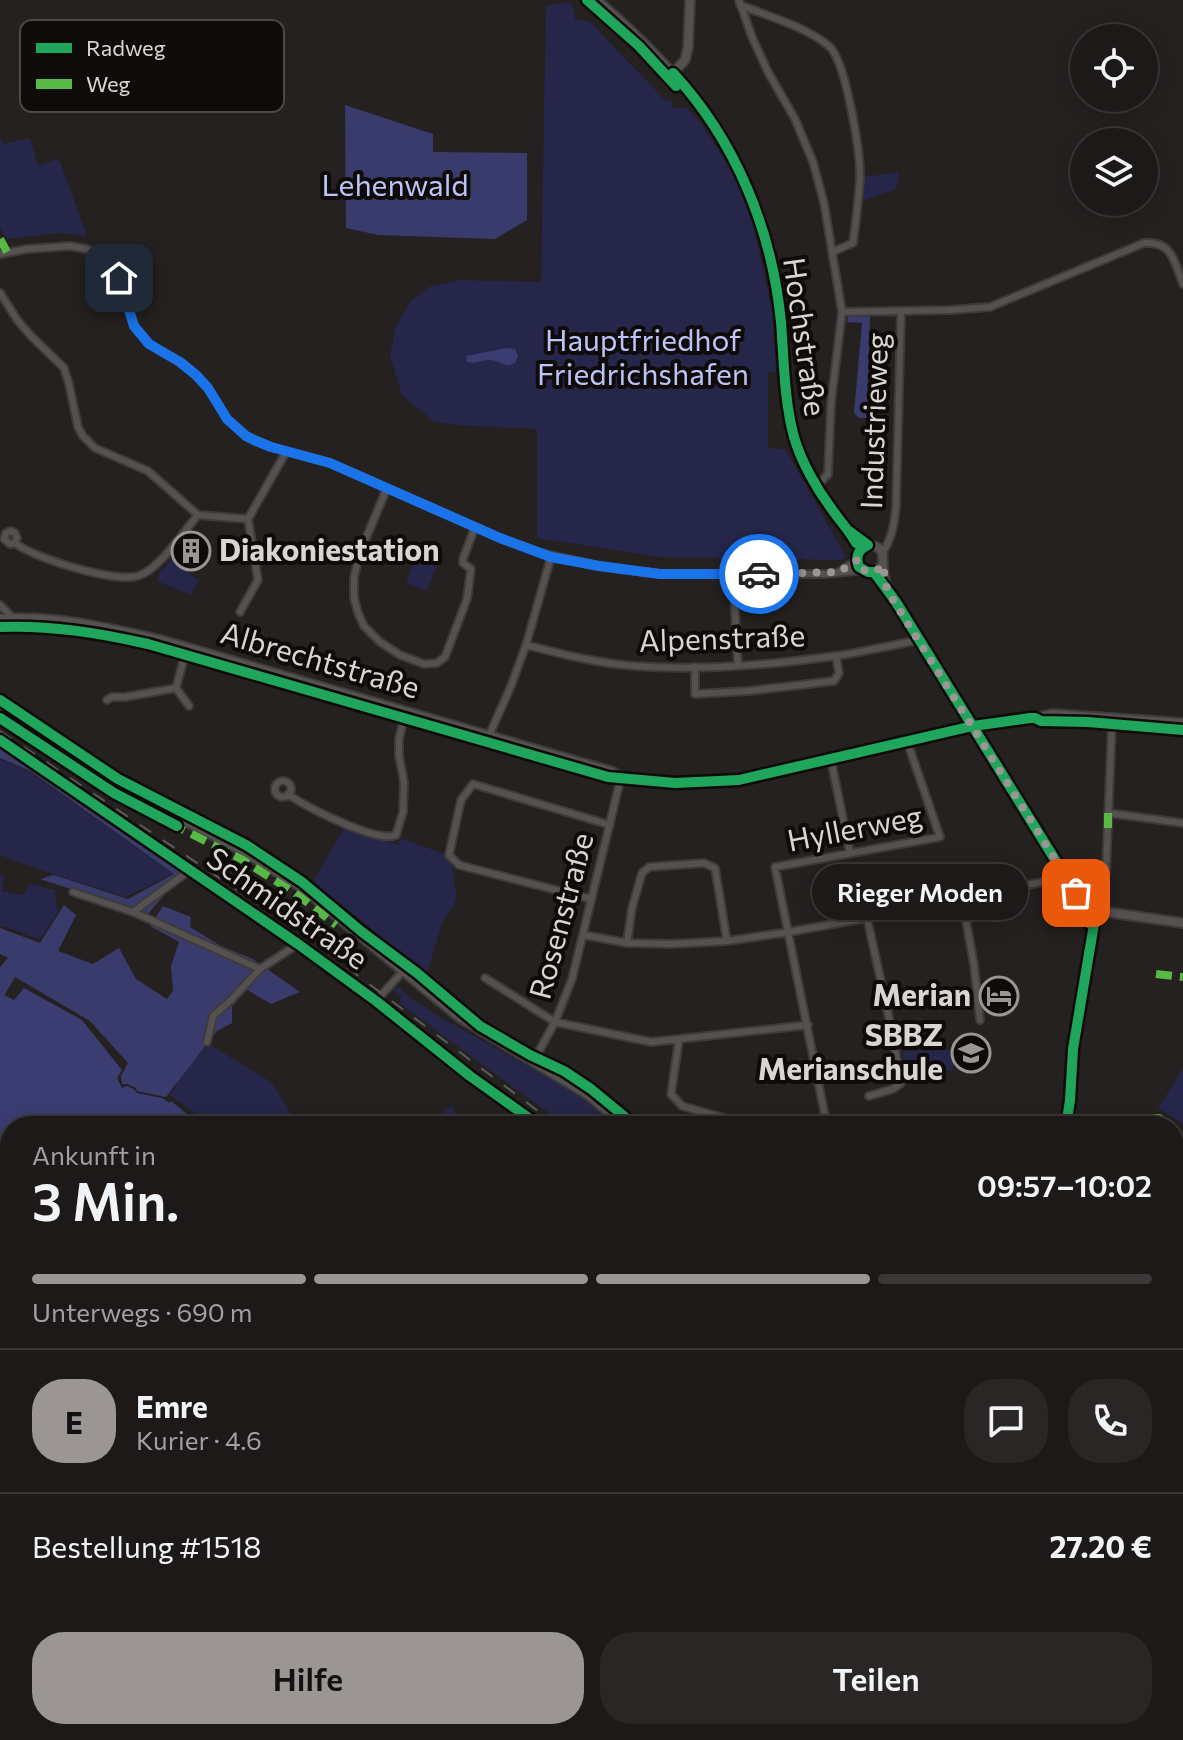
<!DOCTYPE html>
<html lang="de">
<meta charset="utf-8">
<style>
body{margin:0;font-family:Commissioner,sans-serif;background:#292625;color:#f1f3f6;height:100vh;display:flex;flex-direction:column;font-size:30px;white-space:nowrap}
*{box-sizing:border-box;margin:0}
p{font-size:26px;color:#a0a0a2}
.icon{flex:none;width:44px;height:44px;fill:none;stroke:currentColor;stroke-width:2;stroke-linecap:round;stroke-linejoin:round}
.map{position:relative;flex:1;overflow:hidden}
.details{position:absolute;left:0px;top:1116px;width:1184px;height:624px;display:flex;flex-direction:column;background:#1c1918;border-radius:32px 32px 0 0;box-shadow:0 4px 20px #0003,0 0 0 2px #3a3837}
.details>*{flex:none}
.fabs{position:absolute;left:1070px;top:24px;display:grid;gap:16px}
.fabs a{display:grid;place-items:center;width:88px;height:88px;border-radius:50%;background:#1c1918;box-shadow:0 4px 20px #0003,0 0 0 2px #3a3837;font-size:40px}
.pin{position:absolute;display:grid;place-items:center;width:68px;height:68px;color:#fff;margin:-34px;border-radius:16px;box-shadow:0 4px 12px #0006}
.courier{position:absolute;display:grid;place-items:center;width:80px;height:80px;margin:-40px;border:6px solid #1a73e8;border-radius:50%;background:#fff;color:#222;box-shadow:0 2px 10px #0007}
.bubble{position:absolute;height:56px;border-radius:28px;background:#1c1918;box-shadow:0 4px 20px #0003,0 0 0 2px #3a3837;font-size:26px;font-weight:600;line-height:56px;text-align:center}
.overview em{font-style:normal;font-weight:600}
.overview div{display:flex;flex-direction:column-reverse}
.overview{display:flex;align-items:center;justify-content:space-between;height:136px;padding:0 32px}
h1{font-size:52px;font-weight:600;line-height:60px}
.bar{display:grid;grid-template-columns:repeat(4,1fr);gap:12px 8px;align-content:center;height:96px;padding:0 32px}
.bar i{height:10px;border-radius:6px;background:#3a3837}
.bar .selected{background:#9b9694}
.bar p{grid-column:span 4}
.line{display:flex;align-items:center;gap:20px;padding:0 32px;border-top:2px solid #3a3837}
.line div{flex:1}
.round{display:grid;place-items:center;flex:none;width:84px;height:84px;border-radius:32px;background:#292625}
.primary-button{display:flex;gap:16px;margin-top:auto;padding:16px 32px}
.primary-button a{flex:1;height:92px;border-radius:32px;background:#9b9694;color:#111;font-size:32px;font-weight:600;line-height:92px;text-align:center}
.primary-button a+a{background:#292625;color:#f1f3f6}
.map>svg:first-child{display:block}
.green{fill:#252649}
.forest{fill:#3a3b6d}
.water{fill:#3b3c72}
.lines{fill:none;stroke-linecap:round;stroke-linejoin:round}
.street-casing{stroke:#3f3b3a;stroke-width:10}
.secondary-casing{stroke:#3f3b3a;stroke-width:12}
.street{stroke:#555150;stroke-width:6}
.secondary{stroke:#555150;stroke-width:8}
.rail{stroke:#5d5b5a;stroke-width:2;stroke-dasharray:14 14;stroke-linecap:butt}
.quiet{stroke:#58b947;stroke-width:8;stroke-dasharray:16 8;stroke-linecap:butt}
.cycleway-casing{stroke:#0e0b09;stroke-width:15}
.cycleway{stroke:#20a55d;stroke-width:10}
.done{stroke:#9b9694;stroke-width:8;stroke-dasharray:0 14.4}
.route{stroke:#1a73e8;stroke-width:10}
.labels{text-anchor:middle;stroke-width:8;stroke-linejoin:round;paint-order:stroke}
.park-label{font-size:30px;fill:#bcc3f9;stroke:#0e0b09}
.street-label{font-size:30px;fill:#dad5d2;stroke:#0e0b09}
.poi-label{font-size:30px;font-weight:bold;fill:#dad5d2;stroke:#0e0b09;text-anchor:end}
.key{fill:#0e0b09;stroke:#4b4845;stroke-width:2}
.key-label{font-size:22px;fill:#dad5d2}
</style>
<div class="map">
<svg width="1183" height="1740" viewBox="0 0 1183 1740">
<rect width="100%" height="100%" fill="#252120"/>
<path class="green" d="M570,2L574,10L575,20L589,21L666,101H672V107L687,108L701,123L728,165L731,166L754,226L773,317L776,372H768V448L785,449L846,556L842,560L661,557L537,538V429L456,425L434,422L402,395L390,355L396,326L410,302L429,287L459,280L541,282L546,6Z
M0,137L4,144L30,138L38,165L59,159L87,236L61,233L7,239L0,228Z
M899,172V180L894,190L864,200V177Z
M423,553L439,559L427,591L406,583L416,557Z
M172,559L199,581L191,595L157,581L160,571Z
M0,759L30,772L173,874L126,897L40,870L0,855Z
M344,828L398,845L400,838L447,855L452,867L457,899L442,923L427,973L313,882Z
M0,874L4,876L2,891L23,895L30,884L55,890L58,912L39,940L9,928L0,926Z
M398,986L410,998L442,1018L572,1090L615,1126H566L399,1003L402,996L393,991Z
M209,1044L271,1082L299,1126H207L202,1119L170,1095L188,1067Z
M953,1050V1070L903,1072V1051Z
M1183,1069V1124L1158,1108Z
M451,1106L467,1126H426Z"/>
<path class="forest" d="M345,105L433,134V152L527,153V220L495,239L378,235L346,228Z
M848,316H870L867,418H859L854,413L862,323L847,322Z
M0,738L186,869L148,914L40,879L54,875L128,899L174,874L30,771L0,758Z
M64,905L76,915L58,951L93,964L119,948L136,979L167,999L173,991L171,966L179,942L150,926L163,906L191,917L190,927L221,946L253,959L300,992L271,1004L239,985L232,1006V1023L217,1031L166,1097L137,1091L136,1088L128,1084H122L121,1076L128,1063L90,1021L15,977L4,996L0,993V967L8,958L0,954V928L40,943Z"/>
<path class="water" d="M506,348L515,349L518,356L515,363C502,369 500,359 488,360C478,361 479,364 467,362L466,356Z
M24,988L82,1020L122,1070L117,1078L122,1088L127,1086L134,1089L137,1093L162,1098L170,1103L171,1101L202,1126H10V1730H785L794,1739L802,1730H878L946,1734L968,1740H0V993L14,1000Z
M1183,1575V1740H996L1001,1730H1174V1579Z"/>
<g class="lines">
<defs>
<path id="street" d="M739,0L752,37L768,72L795,119L813,162L824,203L842,312L831,403L828,474L817,486
M740,5C768,16 806,27 829,46C846,61 860,151 860,176C859,198 856,220 853,243L832,252
M0,254L27,249L70,246L86,249L96,253L108,261L113,266L124,291L134,326L149,344L180,362L196,375L208,388L227,419L246,436L271,447L330,463L500,538L540,553L599,566L660,574H825L863,570
M0,293L18,321L31,336L64,368L69,384L78,427L83,436L95,448L148,471L198,515L248,519
M842,312L950,310L990,307L1144,243C1173,241 1174,262 1183,284
M387,488L359,555L354,578V598L358,613L364,626L380,642L400,655L424,664L437,663L445,657L467,599L471,569L463,563V559L475,527
M15,543L17,538L15,533L11,531L6,533L4,539L10,544L15,543C33,558 115,583 138,576C160,569 183,532 198,515
M883,552C892,538 894,525 896,507L901,312
M839,572L857,560
M733,574L738,665
M0,605L13,618
M240,612L258,580L248,519L286,452
M526,645C561,654 597,663 634,666C700,671 770,665 835,656C864,652 891,645 920,640
M695,667V694L748,691L834,681L839,673L836,656
M176,688L189,706
M107,700L112,697H125L176,688L186,651
M488,738L511,686L526,645L551,557
M0,740L298,944L376,1001L470,1076L540,1126
M831,760L850,853
M275 789a8 8 0 1 1 16 0a8 8 0 1 1-16 0Z
M288,794C306,807 376,843 396,835L403,812L404,782L399,756V739L405,714
M1108,813L1183,823
M73,892L133,912L260,969
M962,898L974,965L980,1020
M591,899L459,865L449,855L461,800L473,784L610,825
M1097,901L1106,872L1112,722
M133,912L190,870
M867,918L891,1027L901,1083L893,1089L869,1096
M584,935L627,943L671,944L727,941L789,932L867,918L1066,877
M627,943L632,908L642,873L649,867L704,863L715,868L727,941
M485,978L555,1022L651,1042L808,1025
M376,1001L403,971
M679,1040L671,1094L682,1106L748,1125
M207,1042L213,1016L231,1000L260,969L298,944
M533,1062L555,1022L572,979L621,777
M827,1126L775,867L940,837L907,741
M1174,1391L1183,1387
M1174,1513L1183,1501"/>
<path id="secondary" d="M597,0C669,63 727,125 760,218C770,248 774,281 780,313C787,355 782,399 795,440C802,462 815,486 829,505C839,520 852,533 860,550
M673,73L685,60L688,48L690,0
M883,565L874,572L863,570L857,562L858,552L868,545C887,547 882,555 883,569C883,576 886,583 887,589
M874,572L912,627L1085,907
M0,619C55,615 108,628 161,640L613,772L620,777
M0,627C51,625 99,633 148,644L608,777L675,783L739,780L973,726L1035,718L1052,714L1183,723
M0,707L120,787L243,851L301,887L459,1017L587,1094L625,1126
M1036,719L1041,721L1088,722L1183,730
M1085,907C1092,898 1103,901 1106,912
M1085,907C1081,915 1085,922 1094,924
M1106,912L1183,923
M1066,1126L1070,1100L1073,1049L1094,924
M1174,1252L1183,1253"/>
</defs>
<use href="#street" class="street-casing"/>
<use href="#secondary" class="secondary-casing"/>
<use href="#street" class="street"/>
<use href="#secondary" class="secondary"/>
<path class="rail" d="M0,731L300,932L558,1126
M1174,1170L1183,1168"/>
<path class="quiet" d="M0,239L7,252
M170,823L241,859L295,893L336,925
M1108,828V813
M1156,974L1183,977
M1075,1118H1159L1172,1126
M1174,1247L1183,1248"/>
<defs>
<path id="cycleway" d="M587,0L639,46L676,86
M673,73C736,141 772,230 781,322C784,360 784,400 794,437C801,461 816,488 831,508C839,520 849,530 856,543
M849,531L868,545C858,549 855,557 859,567L868,572H874L896,602L1083,905L1084,918L1089,923L1094,924L1073,1049L1070,1100L1066,1126
M0,627C51,625 99,633 148,644L608,777L675,783L739,780L973,726L1030,718H1035L1041,721L1088,722L1183,730
M0,700L118,779L246,845L302,882L362,932L417,973L480,1026L530,1055L564,1071L591,1089L636,1126
M0,718L114,793L177,826
M0,740L298,944L376,1001L470,1076L540,1126"/>
</defs>
<use href="#cycleway" class="cycleway-casing"/>
<use href="#cycleway" class="cycleway"/>
</g>
<g class="lines">
<path class="done" d="M759,574L839,572L857,560L859,567C868,574 876,573 883,565L887,590L1076,893"/>
<path class="route" d="M119,278L134,326L149,344L180,362L196,375L208,388L227,419L246,436L256,441L271,447L330,463L500,538L551,557L599,566L660,574H759"/>
</g>
<defs>
<symbol id="building-ring" viewBox="-11 -11 22 22"><circle r="9.5" fill="#0e0b09" stroke="#9b9694" stroke-width="1.5"/><path d="M-4-6H4V6H1V3H-1V6H-4ZM-2.5-4.3h1.7v1.8h-1.7ZM.8-4.3h1.7v1.8H.8ZM-2.5-1h1.7V.8h-1.7ZM.8-1h1.7V.8H.8Z" fill="#9b9694"/></symbol>
<symbol id="hotel-ring" viewBox="-11 -11 22 22"><circle r="9.5" fill="#0e0b09" stroke="#9b9694" stroke-width="1.5"/><path d="M-6-4.5h1.5V1H6V5H4.5V3h-9V5H-6ZM-4 0a1.8 1.8 0 1 1 3.6 0ZM.5 0V-2.5h3Q6-2.5 6 0Z" fill="#9b9694"/></symbol>
<symbol id="school-ring" viewBox="-11 -11 22 22"><circle r="9.5" fill="#0e0b09" stroke="#9b9694" stroke-width="1.5"/><path d="M0-5L7-2L0 1L-7-2ZM-4 1L0 2.5L4 1V4Q0 6-4 4Z" fill="#9b9694"/></symbol>
</defs>
<g fill-rule="evenodd">
<use href="#building-ring" x="169" y="529" width="44" height="44"/>
<use href="#hotel-ring" x="977" y="974" width="44" height="44"/>
<use href="#school-ring" x="949" y="1031" width="44" height="44"/>
</g>
<g class="labels">
<g class="park-label">
<text x="395" y="196">Lehenwald</text>
<text x="643" y="351">Hauptfriedhof<tspan x="643" dy="34">Friedrichshafen</tspan></text>
</g>
<g class="street-label">
<text transform="translate(804 337) rotate(82)" y="10">Hochstraße</text>
<text transform="translate(875 421) rotate(-88)" y="10">Industrieweg</text>
<text transform="translate(722 639) rotate(-2)" y="10">Alpenstraße</text>
<text transform="translate(320 661) rotate(16)" y="10">Albrechtstraße</text>
<text transform="translate(855 829) rotate(-11)" y="10">Hyllerweg</text>
<text transform="translate(287 909) rotate(35)" y="10">Schmidstraße</text>
<text transform="translate(562 916) rotate(-75)" y="10">Rosenstraße</text>
</g>
<g class="poi-label">
<text x="219" y="561" text-anchor="start">Diakoniestation</text>
<text x="971" y="1006">Merian</text>
<text x="943" y="1046">SBBZ<tspan x="943" dy="34">Merianschule</tspan></text>
</g>
</g>
<rect x="20" y="20" width="264" height="92" rx="12" class="key"/>
<rect x="36" y="43" width="36" height="10" fill="#20a55d"/>
<rect x="36" y="79" width="36" height="10" fill="#58b947"/>
<g class="key-label">
<text x="86" y="56">Radweg</text>
<text x="86" y="92">Weg</text>
</g>
</svg>
<div class="fabs">
<a><svg class="icon" aria-label="locate" viewBox="0 0 24 24"><circle cx="12" cy="12" r="6"/><path d="M12 2v4M12 18v4M2 12h4M18 12h4"/></svg></a>
<a><svg class="icon" aria-label="layers" viewBox="0 0 24 24"><path d="M12 4l9 5-9 5-9-5zM3 14l9 5 9-5"/></svg></a>
</div>
<div class="pin" style="left:1076px;top:893px;background:#ea580c"><svg class="icon" aria-label="bag" viewBox="0 0 24 24"><path d="M5 8h14l-1 12H6zM9 8a3 3 0 0 1 6 0"/></svg></div>
<div class="pin" style="left:119px;top:278px;background:#1f2937"><svg class="icon" aria-label="home" viewBox="0 0 24 24"><path d="M3 11l9-7 9 7M6 9v11h12V9"/></svg></div>
<div class="courier" style="left:759px;top:574px"><svg class="icon" aria-label="car" viewBox="0 0 24 24"><path d="M5 17H2v-5l4-1 3-4h7l3 4 3 1v5h-3M9 17h6M6 11h13"/><circle cx="7" cy="17" r="2"/><circle cx="17" cy="17" r="2"/></svg></div>
<div class="bubble" style="left:812px;top:864px;width:216px">Rieger Moden</div>
<section class="details">
<div class="overview"><div><h1>3 Min.</h1><p>Ankunft in</p></div><em>09:57–10:02</em></div>
<div class="bar"><i class="selected"></i><i class="selected"></i><i class="selected"></i><i></i><p>Unterwegs · 690 m</p></div>
<div class="line" style="height:144px"><b class="round" style="background:#9b9694;color:#111">E</b><div><b>Emre</b><p>Kurier · 4.6</p></div><a class="round"><svg class="icon" aria-label="chat" viewBox="0 0 24 24"><path d="M4 5h16v11H9l-5 4z"/></svg></a><a class="round"><svg class="icon" aria-label="phone" viewBox="0 0 24 24"><path d="M5 4h4l2 5-3 2q2 4 5 5l2-3 5 2v4C11 20 4 13 5 4z"/></svg></a></div>
<div class="line" style="height:104px"><div>Bestellung #1518</div><b>27.20 €</b></div>
<div class="primary-button"><a>Hilfe</a><a>Teilen</a></div>
</section>
</div>
